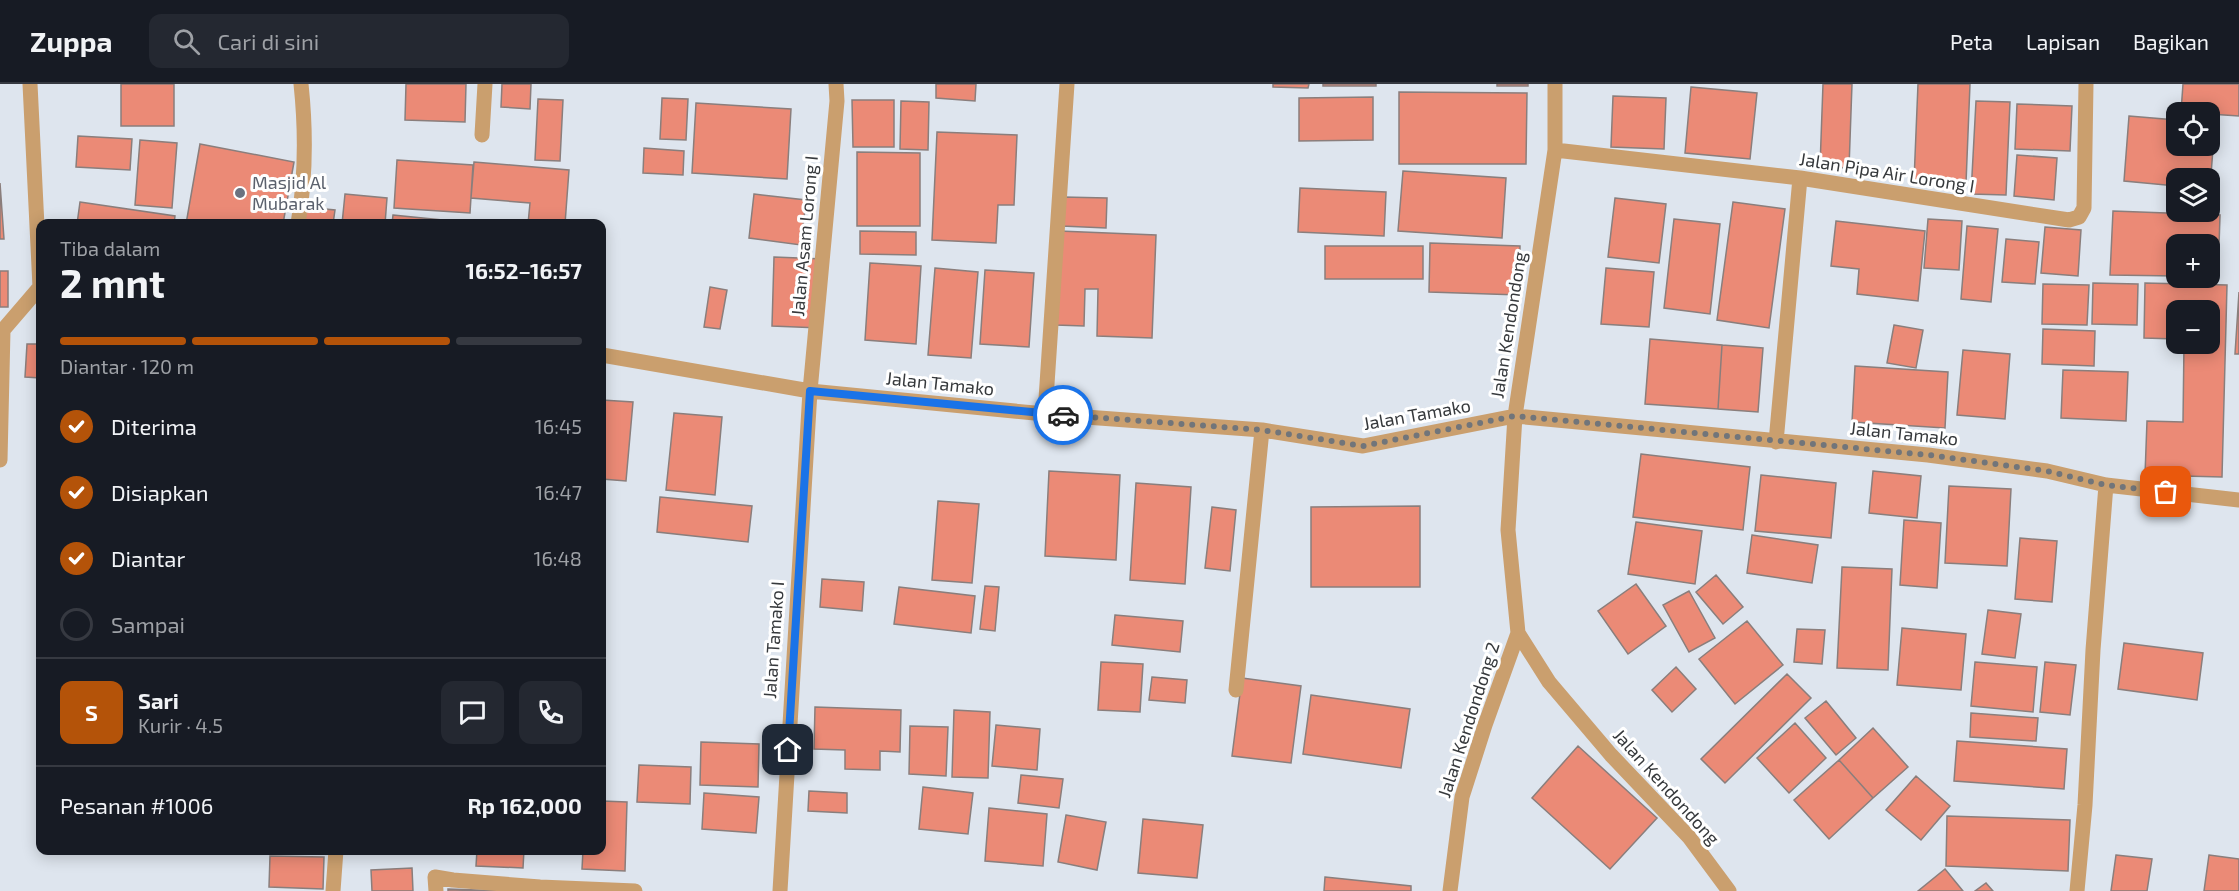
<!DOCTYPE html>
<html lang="id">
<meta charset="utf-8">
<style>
body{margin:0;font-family:"Exo 2",sans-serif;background:#242831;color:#f1f3f6;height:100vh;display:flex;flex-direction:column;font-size:22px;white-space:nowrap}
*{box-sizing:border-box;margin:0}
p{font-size:20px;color:#9ea1a6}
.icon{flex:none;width:33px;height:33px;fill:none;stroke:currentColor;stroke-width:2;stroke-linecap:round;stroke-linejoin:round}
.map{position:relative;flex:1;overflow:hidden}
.details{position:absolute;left:36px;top:135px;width:570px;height:636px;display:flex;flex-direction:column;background:#171b24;border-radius:12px;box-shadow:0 3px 15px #0003}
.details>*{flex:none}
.tools{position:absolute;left:2166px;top:18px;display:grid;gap:12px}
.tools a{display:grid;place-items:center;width:54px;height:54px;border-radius:12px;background:#171b24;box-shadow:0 3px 15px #0003;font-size:30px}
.pin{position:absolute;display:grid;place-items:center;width:51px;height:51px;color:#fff;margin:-26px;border-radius:12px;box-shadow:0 3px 9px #0006}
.courier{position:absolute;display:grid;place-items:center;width:60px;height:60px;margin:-30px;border:4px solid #1a73e8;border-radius:50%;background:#fff;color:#222;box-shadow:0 2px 8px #0007}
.headline em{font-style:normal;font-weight:700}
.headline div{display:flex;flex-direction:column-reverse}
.headline{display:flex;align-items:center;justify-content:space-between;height:102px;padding:0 24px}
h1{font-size:39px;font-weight:700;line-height:45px}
.bar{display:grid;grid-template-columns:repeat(4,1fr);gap:9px 6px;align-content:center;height:72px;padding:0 24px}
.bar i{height:8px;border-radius:4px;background:#363941}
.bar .current{background:#b45309}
.bar p{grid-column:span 4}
.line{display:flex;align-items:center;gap:15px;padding:0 24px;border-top:2px solid #363941}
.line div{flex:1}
.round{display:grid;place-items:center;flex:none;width:63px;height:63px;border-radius:12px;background:#242831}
ol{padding:0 24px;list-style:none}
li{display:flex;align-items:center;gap:18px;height:66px}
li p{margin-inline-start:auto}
li .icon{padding:6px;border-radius:50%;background:#b45309;color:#fff;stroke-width:4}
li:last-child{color:#9ea1a6}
li i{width:33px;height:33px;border:3px solid #363941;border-radius:50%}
header{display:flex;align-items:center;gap:36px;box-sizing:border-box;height:84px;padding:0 30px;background:#171b24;border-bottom:2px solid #363941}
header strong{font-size:28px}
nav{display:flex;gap:33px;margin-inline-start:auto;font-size:21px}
.search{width:420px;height:54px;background:#242831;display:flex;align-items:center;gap:15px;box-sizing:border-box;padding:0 21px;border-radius:12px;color:#9ea1a6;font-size:22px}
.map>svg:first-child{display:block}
.building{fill:#eb8a76;stroke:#8a7e7c;stroke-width:1.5}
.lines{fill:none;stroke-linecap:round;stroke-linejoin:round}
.street{stroke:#ca9f6e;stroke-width:15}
.done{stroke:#71757a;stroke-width:6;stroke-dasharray:0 10.8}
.route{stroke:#1a73e8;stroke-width:8}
.worship-dot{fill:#6b7280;stroke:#fff;stroke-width:2}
.labels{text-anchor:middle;stroke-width:6;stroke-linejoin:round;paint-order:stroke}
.street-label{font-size:18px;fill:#36393c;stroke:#fff}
.worship-label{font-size:18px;fill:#5b616d;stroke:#fff;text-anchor:start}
</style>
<header>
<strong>Zuppa</strong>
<div class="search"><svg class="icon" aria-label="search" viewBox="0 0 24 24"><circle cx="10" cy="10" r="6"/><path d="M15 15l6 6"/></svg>Cari di sini</div>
<nav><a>Peta</a><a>Lapisan</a><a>Bagikan</a></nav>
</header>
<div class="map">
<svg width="2239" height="807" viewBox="0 0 2239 807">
<rect width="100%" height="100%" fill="#dee5ee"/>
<path class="building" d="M121,0H174V42H121Z
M406,0H466L465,38L405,36Z
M502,0H531L530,25L501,23Z
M936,0H976L975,17L936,14Z
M1273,0H1309L1308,4L1273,3Z
M1323,0H1376V2H1323Z
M1497,0H1528V2H1497Z
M1823,0H1852L1849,84L1820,83Z
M1918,0H1970L1966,99L1914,97Z
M2183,0H2239V32L2181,28Z
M1691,3L1757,9L1750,75L1685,69Z
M1399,8L1527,9L1526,80H1399Z
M1613,12L1666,14L1664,65L1611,63Z
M1373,13V56L1299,57V14Z
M662,14L688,15L686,56L660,55Z
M538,15L563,16L560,77L535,76Z
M852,16H894V63H853Z
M901,17L929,18L928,66L900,65Z
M1976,17L2010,18L2006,111L1971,110Z
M696,19L791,25L787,95L692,89Z
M2017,20L2072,22L2070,67L2015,65Z
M2129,32L2176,36V62H2210V38H2215L2210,104V94H2176V102L2124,97Z
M937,48L1017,51L1014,121H998L996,159L932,156Z
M78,52L132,55L130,86L76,83Z
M140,56L177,59L172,124L135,121Z
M200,60L294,78L283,140H186Z
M644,64L684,67L683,91L643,89Z
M857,68L920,69V142H857Z
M2017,71L2057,74L2054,116L2014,112Z
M397,76L473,81L470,129L394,124Z
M474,78L569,86L565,140H528L530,119L471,114Z
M1403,87L1506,94L1502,154L1398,147Z
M0,99L4,155H0Z
M1300,104L1386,108L1384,152L1298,148Z
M345,110L387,114L385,140H342Z
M754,110L806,116L801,161L749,154Z
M1063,113L1107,114L1106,144L1062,142Z
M1615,114L1666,120L1659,179L1608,173Z
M80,118L175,132L174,140H77Z
M1733,118L1785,125L1769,244L1717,236Z
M304,123L335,126L333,140H302Z
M2113,127L2220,131L2218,193H2210V160H2176V192L2110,191Z
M393,131L442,136V140H392Z
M1674,135L1720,140L1710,230L1664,224Z
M1928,135L1962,137L1959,186L1924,184Z
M1836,137L1925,147L1918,217L1857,210L1859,185L1831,182Z
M1967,142L1998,145L1991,218L1961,215Z
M2045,143L2081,146L2078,192L2041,189Z
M860,147L916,148V171L860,170Z
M1059,147L1156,151L1152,254L1097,252L1098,205H1085L1084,242L1056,241Z
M2006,155L2039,158L2035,200L2002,198Z
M1430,159L1520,162L1519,211L1429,208Z
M1325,162H1423V195H1325Z
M774,173L823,175L820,244L772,242Z
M870,179L921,182L916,260L865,256Z
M935,184L978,188L971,274L928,271Z
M1606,184L1654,188L1649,243L1601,240Z
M985,186L1034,189L1029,263L980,260Z
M0,187H8V223H0Z
M2093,199L2138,200L2137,241L2092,240Z
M2145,199L2227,201L2222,393L2145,391L2147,337L2183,338L2184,260H2210V226H2176V255L2144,254Z
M2043,200L2089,201L2087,241L2042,240Z
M710,203L727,206L720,245L704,243Z
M2239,208V270H2235Z
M1894,241L1923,246L1916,284L1887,279Z
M2043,245L2095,247L2094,282L2042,280Z
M1650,255L1722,261L1718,325L1645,320Z
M27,260H40V294L25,293Z
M1722,261L1763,264L1758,328L1718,325Z
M1963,266L2010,270L2005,335L1957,331Z
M1855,282L1948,288L1945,344L1852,338Z
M2063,286L2128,288L2126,337L2061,334Z
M602,316L633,318L626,397L602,395Z
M674,329L722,333L715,411L666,406Z
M1641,370L1750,383L1743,446L1633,433Z
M1049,387L1120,391L1116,476L1045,472Z
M1873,387L1921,392L1917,434L1869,429Z
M1761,391L1836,399L1831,454L1755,447Z
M1136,399L1191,403L1185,500L1130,496Z
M1949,402L2011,405L2007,482L1945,479Z
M660,413L752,422L748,458L657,448Z
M938,417L979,420L972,499L932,496Z
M1420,422V503H1311V423Z
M1212,423L1236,426L1230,487L1205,484Z
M1904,436L1941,439L1937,504L1900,501Z
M1636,438L1702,447L1695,500L1628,490Z
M1752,451L1818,461L1812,499L1747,489Z
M2020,454L2057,457L2052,518L2015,515Z
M1842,483L1892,485L1888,586L1837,584Z
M1716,491L1743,523L1723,540L1696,508Z
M822,495L864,498L862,527L820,523Z
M1636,500L1666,542L1628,570L1598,527Z
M985,502L999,503L995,547L980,545Z
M899,503L975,512L971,549L894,540Z
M1689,507L1715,554L1689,568L1663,521Z
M1988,526L2021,530L2015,574L1982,570Z
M1115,531L1183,537L1180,568L1112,561Z
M1747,537L1783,581L1735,620L1699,575Z
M1902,544L1966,550L1961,606L1897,601Z
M1797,545L1825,546L1822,580L1794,578Z
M2124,559L2203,569L2197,616L2118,605Z
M1101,578L1143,580L1140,628L1098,626Z
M1975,578L2037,583L2033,628L1971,622Z
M2045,578L2076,581L2070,631L2040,628Z
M1676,583L1696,605L1672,628L1652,606Z
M1787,590L1811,614L1725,699L1701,675Z
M1152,593L1187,596L1185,619L1149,616Z
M1242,594L1301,602L1291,679L1232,672Z
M1311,611L1410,625L1401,684L1303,670Z
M1826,617L1856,654L1836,671L1805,634Z
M815,623L901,626L900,668L880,667V686L845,685V666L814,665Z
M954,626L990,628L988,694L952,693Z
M1971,629L2038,634L2036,657L1970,653Z
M1795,639L1826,674L1789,709L1757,674Z
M996,641L1040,645L1037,686L992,682Z
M910,642L948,643L946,692L909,690Z
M1873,644L1908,683L1873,714L1839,676Z
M1957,657L2067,665L2064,705L1954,697Z
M701,658L759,660L758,703L700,701Z
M1578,662L1657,734L1610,785L1532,714Z
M1839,676L1873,714L1829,755L1794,716Z
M639,681L691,683L690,720L637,718Z
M1021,691L1063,695L1059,724L1018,719Z
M1916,692L1950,722L1921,756L1886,726Z
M923,703L973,709L968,750L919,745Z
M809,707L847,709V729L808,727Z
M704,709L759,713L756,749L702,745Z
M602,717L627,718L625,787L582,785L583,766H602Z
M989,724L1047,730L1043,782L985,777Z
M1066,731L1106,738L1097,786L1058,778Z
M1947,732L2070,736L2068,787L1946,782Z
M1143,735L1203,741L1197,794L1138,789Z
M477,766H524L523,784L476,782Z
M2116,771L2152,775L2147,807H2111Z
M2209,771L2239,775V807H2204Z
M270,772L324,773L323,805L269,803Z
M412,784L413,807H372L371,786Z
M1945,785L1963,807H1918Z
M1325,793L1411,802V807H1324Z
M1986,799L1993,807H1975Z
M448,805L507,807H448Z"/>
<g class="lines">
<path class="street" d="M1555,0V66L1515,332L1508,446L1518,549L1549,598L1611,671L1689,753L1729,807
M482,51L485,0
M1555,66L1800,94L2069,136L2079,133L2084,124L2086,0
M298,140C306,92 306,47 301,0
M602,271L810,307L1045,330L1262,346L1363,362L1515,332L1928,371L2047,387L2106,401L2239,416
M1045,330L1067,0
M1776,358L1800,94
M0,376L3,246L40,203L30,0
M1236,606L1262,346
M333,807L336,766
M436,807L435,793L453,796L540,803L635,807
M780,807L810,307L837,17L836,0
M1450,807L1462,713L1485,641L1518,549
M2077,807L2085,721L2093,566L2106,401"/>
</g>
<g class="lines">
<path class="done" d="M1063,331L1262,346L1363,362L1515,332L1929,371L2047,387L2106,401L2166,408"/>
<path class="route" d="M788,666L810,307L1063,331"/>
</g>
<circle class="worship-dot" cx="240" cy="109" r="6"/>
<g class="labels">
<g class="street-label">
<text transform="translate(1887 89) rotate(9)" y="6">Jalan Pipa Air Lorong I</text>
<text transform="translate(805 152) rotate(-85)" y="6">Jalan Asam Lorong I</text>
<text transform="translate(1509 241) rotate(-81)" y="6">Jalan Kendondong</text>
<text transform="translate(940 300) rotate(6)" y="6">Jalan Tamako</text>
<text transform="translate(1417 331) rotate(-10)" y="6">Jalan Tamako</text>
<text transform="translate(1904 350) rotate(6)" y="6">Jalan Tamako</text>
<text transform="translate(774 556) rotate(-86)" y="6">Jalan Tamako I</text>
<text transform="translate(1469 636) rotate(-72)" y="6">Jalan Kendondong 2</text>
<text transform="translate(1666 703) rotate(48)" y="6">Jalan Kendondong</text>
</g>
<g class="worship-label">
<text x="252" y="105">Masjid Al<tspan x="252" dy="21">Mubarak</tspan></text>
</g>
</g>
</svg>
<div class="tools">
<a><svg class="icon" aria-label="locate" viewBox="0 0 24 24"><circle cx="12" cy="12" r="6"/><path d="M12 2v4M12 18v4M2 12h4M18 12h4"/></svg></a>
<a><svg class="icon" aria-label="layers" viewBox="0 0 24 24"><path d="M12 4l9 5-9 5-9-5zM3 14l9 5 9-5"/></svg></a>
<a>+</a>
<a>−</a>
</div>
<div class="pin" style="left:2166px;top:408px;background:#ea580c"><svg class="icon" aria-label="bag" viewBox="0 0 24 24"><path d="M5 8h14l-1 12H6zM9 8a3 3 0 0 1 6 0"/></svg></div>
<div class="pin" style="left:788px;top:666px;background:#1f2937"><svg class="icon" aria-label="home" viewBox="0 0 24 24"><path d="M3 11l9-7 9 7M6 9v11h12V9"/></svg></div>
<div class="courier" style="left:1063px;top:331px"><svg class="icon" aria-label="car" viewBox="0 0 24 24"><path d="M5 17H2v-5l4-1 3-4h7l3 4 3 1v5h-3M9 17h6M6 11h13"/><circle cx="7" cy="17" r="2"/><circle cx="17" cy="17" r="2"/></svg></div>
<section class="details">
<div class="headline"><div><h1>2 mnt</h1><p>Tiba dalam</p></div><em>16:52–16:57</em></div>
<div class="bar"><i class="current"></i><i class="current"></i><i class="current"></i><i></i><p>Diantar · 120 m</p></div>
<ol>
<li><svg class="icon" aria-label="check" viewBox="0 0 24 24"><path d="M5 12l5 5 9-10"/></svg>Diterima<p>16:45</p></li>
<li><svg class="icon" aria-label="check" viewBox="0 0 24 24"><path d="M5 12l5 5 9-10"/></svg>Disiapkan<p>16:47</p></li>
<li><svg class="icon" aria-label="check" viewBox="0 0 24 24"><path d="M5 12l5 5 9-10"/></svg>Diantar<p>16:48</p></li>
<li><i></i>Sampai</li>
</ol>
<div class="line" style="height:108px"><b class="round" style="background:#b45309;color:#fff">S</b><div><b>Sari</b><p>Kurir · 4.5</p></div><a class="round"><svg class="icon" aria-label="chat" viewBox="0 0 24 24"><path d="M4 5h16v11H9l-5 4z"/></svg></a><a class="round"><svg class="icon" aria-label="phone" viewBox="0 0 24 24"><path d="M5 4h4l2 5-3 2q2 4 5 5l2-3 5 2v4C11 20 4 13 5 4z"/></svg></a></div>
<div class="line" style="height:78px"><div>Pesanan #1006</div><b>Rp 162,000</b></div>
</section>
</div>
